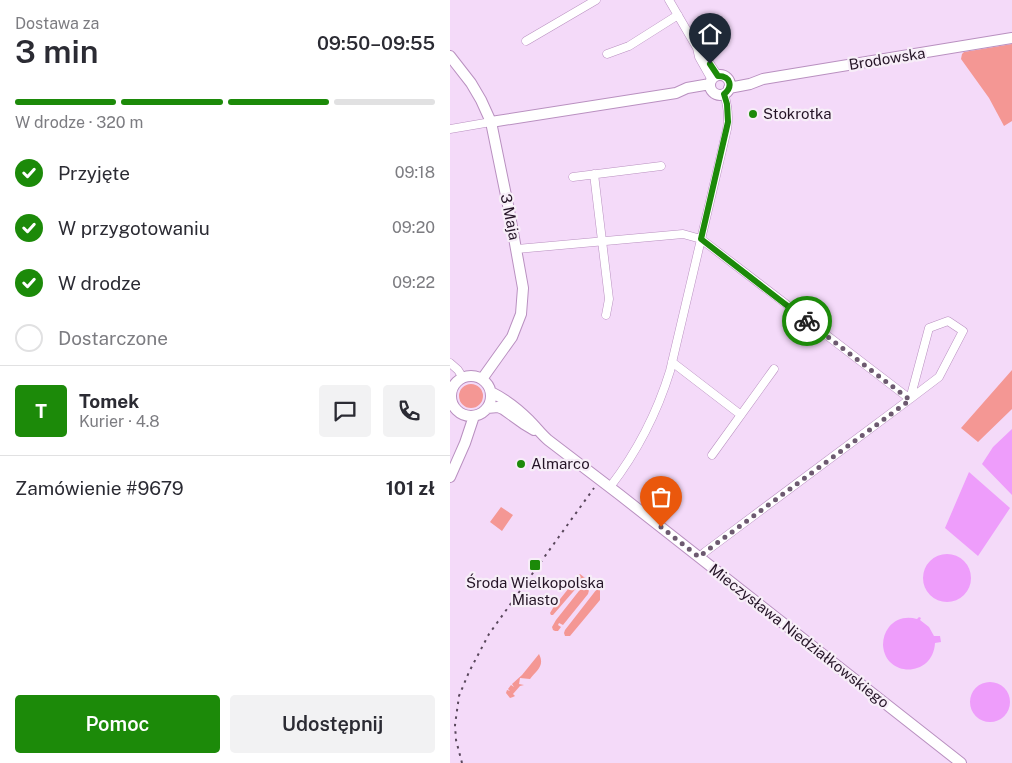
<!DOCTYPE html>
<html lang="pl">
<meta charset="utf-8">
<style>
body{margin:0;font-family:"Public Sans",sans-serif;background:#f2f2f3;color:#2b2b33;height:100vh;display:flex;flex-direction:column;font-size:19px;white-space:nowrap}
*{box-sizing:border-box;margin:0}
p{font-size:16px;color:#7c7c81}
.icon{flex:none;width:28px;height:28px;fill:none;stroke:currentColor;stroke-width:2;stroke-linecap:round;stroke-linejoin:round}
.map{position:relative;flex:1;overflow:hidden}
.panel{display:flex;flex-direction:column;background:#fff;width:450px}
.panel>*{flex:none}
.pin{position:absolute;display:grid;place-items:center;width:42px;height:42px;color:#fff;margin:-51px -21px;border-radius:50% 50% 50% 0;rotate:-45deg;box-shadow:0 0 5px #0007}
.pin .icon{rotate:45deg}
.courier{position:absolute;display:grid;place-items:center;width:50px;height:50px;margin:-25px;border:4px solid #1c8a09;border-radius:50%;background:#fff;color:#222;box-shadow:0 1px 6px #0007}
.overview em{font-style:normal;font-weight:600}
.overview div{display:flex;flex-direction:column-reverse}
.overview{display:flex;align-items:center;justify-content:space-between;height:85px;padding:0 15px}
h1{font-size:32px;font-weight:600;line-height:38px}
.bar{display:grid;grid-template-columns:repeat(4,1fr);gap:8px 5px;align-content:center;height:60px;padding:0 15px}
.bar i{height:6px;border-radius:4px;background:#e1e1e2}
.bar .current{background:#1c8a09}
.bar p{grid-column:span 4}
.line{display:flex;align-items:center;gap:12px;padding:0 15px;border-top:1px solid #e1e1e2}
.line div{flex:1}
.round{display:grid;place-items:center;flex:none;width:52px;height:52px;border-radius:5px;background:#f2f2f3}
ol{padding:0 15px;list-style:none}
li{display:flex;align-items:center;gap:15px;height:55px}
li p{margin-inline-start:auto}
li .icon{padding:5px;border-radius:50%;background:#1c8a09;color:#fff;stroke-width:4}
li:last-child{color:#7c7c81}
li i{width:28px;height:28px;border:2px solid #e1e1e2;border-radius:50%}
.button{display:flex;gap:10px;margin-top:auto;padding:10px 15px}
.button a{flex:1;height:58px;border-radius:5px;background:#1c8a09;color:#fff;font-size:20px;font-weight:600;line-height:58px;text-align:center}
.button a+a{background:#f2f2f3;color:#2b2b33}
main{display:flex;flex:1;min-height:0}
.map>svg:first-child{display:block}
.green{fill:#f49794}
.water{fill:#ee9dfb}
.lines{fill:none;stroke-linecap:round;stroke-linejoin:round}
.street-casing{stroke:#b990c0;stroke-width:9}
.secondary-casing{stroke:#b990c0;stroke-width:12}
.street{stroke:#fff;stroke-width:8}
.secondary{stroke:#fff;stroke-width:10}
.rail{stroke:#59475c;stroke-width:2;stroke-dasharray:2.5 5;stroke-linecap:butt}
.done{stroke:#6d5a70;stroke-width:5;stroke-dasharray:0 9}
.route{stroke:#1c8a09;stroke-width:6}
.poi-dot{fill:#1c8a09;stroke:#f7eef8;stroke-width:2}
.labels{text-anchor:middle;stroke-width:4.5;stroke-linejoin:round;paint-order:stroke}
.street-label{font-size:15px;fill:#251527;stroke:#f7eef8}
.poi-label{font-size:15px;fill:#251527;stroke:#f7eef8;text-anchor:start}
</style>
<main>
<section class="panel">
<div class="overview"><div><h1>3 min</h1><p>Dostawa za</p></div><em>09:50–09:55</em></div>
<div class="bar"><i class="current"></i><i class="current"></i><i class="current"></i><i></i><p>W drodze · 320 m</p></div>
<ol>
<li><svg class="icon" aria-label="check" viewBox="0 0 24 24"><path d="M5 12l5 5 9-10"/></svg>Przyjęte<p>09:18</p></li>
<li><svg class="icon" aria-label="check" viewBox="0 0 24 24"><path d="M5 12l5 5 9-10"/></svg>W przygotowaniu<p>09:20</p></li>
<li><svg class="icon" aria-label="check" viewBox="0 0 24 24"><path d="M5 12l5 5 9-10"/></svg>W drodze<p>09:22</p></li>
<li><i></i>Dostarczone</li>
</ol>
<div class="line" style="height:90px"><b class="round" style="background:#1c8a09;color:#fff">T</b><div><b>Tomek</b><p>Kurier · 4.8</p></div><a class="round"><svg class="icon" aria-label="chat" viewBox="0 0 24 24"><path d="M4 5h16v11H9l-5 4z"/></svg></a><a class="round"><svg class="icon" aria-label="phone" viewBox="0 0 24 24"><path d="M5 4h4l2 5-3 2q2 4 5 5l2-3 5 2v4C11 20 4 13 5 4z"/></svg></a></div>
<div class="line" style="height:65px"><div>Zamówienie #9679</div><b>101 zł</b></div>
<div class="button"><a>Pomoc</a><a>Udostępnij</a></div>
</section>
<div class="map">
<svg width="562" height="763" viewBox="0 0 562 763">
<rect width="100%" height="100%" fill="#f4daf9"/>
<path class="green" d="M562,44V121L554,126L539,98L511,59L512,54L514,52Z
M562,370V409L528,442L511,428Z
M9 396a12 12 0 1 1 24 0a12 12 0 1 1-24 0Z
M51,507L63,515L52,531L40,522Z
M130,574L135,578L103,615H101L100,613L103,608Z
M140,577L142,579L138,594L113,625L109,623L108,625L111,627L108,631H105L103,630L102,627L106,620Z
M150,585V600L120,636H115L114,633L115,630Z
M89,654C95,666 87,670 80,679L70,678L69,684L74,685L70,686L63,694L65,696L63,697L60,698L56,693L57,690L60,691L58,689L61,685L64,687L62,684L72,675Z"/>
<path class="water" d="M562,429V495L532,464L543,447Z
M519,472L560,508L528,556L495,528Z
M473 578a24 24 0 1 1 48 0a24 24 0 1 1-48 0Z
M469,617L471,618L470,620L479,627L484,636H490L491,642L485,643C483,678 435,678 433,645C433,638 435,632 439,627C446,618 457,616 467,619Z
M520 702a20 20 0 1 1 40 0a20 20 0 1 1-40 0Z"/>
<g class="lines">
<defs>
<path id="street" d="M219,0L247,48L253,53L268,76
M76,41L146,0
M247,48L249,57L262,80
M157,54L179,46L228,15
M0,129L41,122
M144,174L159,299L156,315
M123,177L211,166
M67,249L233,234L251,239L460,399
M222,362L291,415
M0,363L8,370L13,378
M0,402L1,401
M262,455L324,369
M160,487C187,452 207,413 220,371L277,129C279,117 278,106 274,94
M249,557L255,552L460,399L489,377L513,331L498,321L479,328L460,399"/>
<path id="secondary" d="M0,56L21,83L31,100L41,122L59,210L73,288L71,314L62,337L32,379
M260 85a10 10 0 1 1 20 0a10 10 0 1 1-20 0Z
M279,88L300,84L313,79L562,38
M41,122L226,93L237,88L260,84
M1 396a20 20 0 1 1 40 0a20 20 0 1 1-40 0Z
M41,392C55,399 68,409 79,420C86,427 91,434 98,440L170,495L511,763
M37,408L48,407L53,409L74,424L84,430
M0,477L15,443L24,416"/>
</defs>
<use href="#street" class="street-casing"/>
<use href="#secondary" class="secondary-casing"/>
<use href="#street" class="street"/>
<use href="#secondary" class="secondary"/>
<path class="rail" d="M12,763L6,740L5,725L9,696L19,672L39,634L144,488"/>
</g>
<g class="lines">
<path class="done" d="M211,527L249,557L255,552L460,400L357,321"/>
<path class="route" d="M260,64L268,76C281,76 283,87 274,94L277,104L278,122L251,239L357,321"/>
</g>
<g class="poi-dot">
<circle cx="303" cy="114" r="5"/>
<circle cx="71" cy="464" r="5"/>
<rect x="79" y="559" width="12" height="12" rx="2.5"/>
</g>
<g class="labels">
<g class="street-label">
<text transform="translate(437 59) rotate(-9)" y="5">Brodowska</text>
<text transform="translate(60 217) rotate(79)" y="5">3 Maja</text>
<text transform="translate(349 636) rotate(38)" y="5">Mieczysława Niedziałkowskiego</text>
</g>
<g class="poi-label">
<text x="313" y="119">Stokrotka</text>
<text x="81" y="469">Almarco</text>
<text x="85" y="588" text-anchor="middle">Środa Wielkopolska<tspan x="85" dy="17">Miasto</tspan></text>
</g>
</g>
</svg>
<div class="pin" style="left:211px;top:527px;background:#ea580c"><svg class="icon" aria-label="bag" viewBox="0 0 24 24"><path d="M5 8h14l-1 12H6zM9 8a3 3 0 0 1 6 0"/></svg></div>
<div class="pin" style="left:260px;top:64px;background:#1f2937"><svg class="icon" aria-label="home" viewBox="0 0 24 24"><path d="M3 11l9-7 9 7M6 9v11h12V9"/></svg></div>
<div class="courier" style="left:357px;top:321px"><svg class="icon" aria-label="bike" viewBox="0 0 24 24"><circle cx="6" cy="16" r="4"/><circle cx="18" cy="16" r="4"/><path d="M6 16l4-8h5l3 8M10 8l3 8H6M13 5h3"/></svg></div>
</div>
</main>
